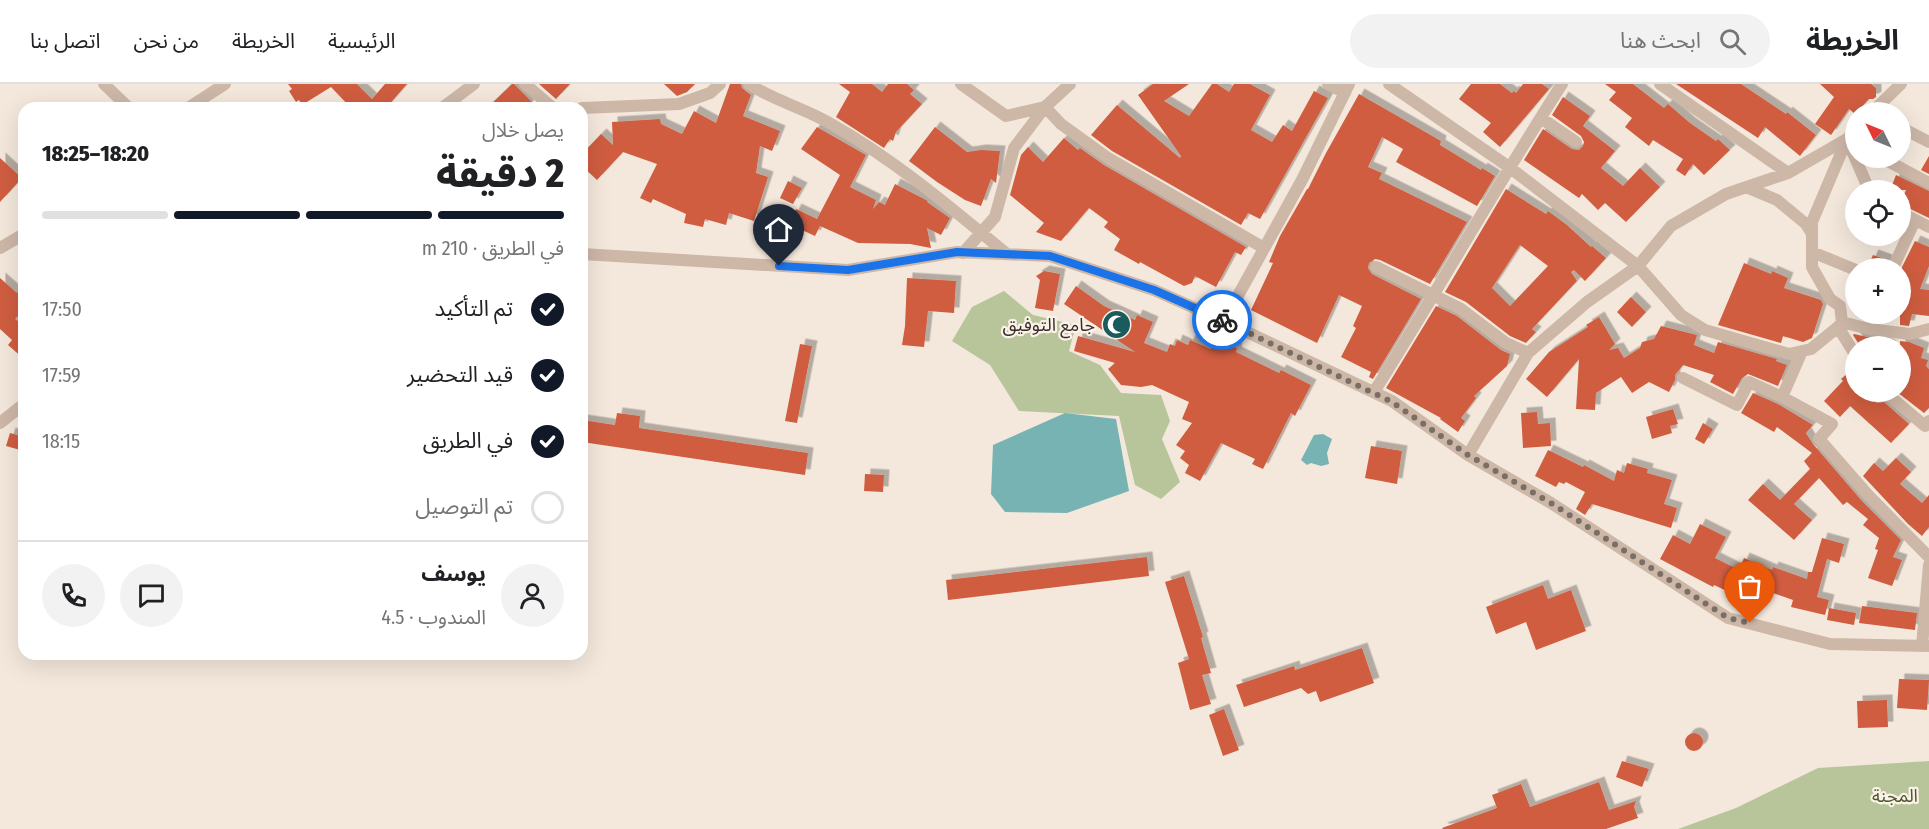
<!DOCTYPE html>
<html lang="ar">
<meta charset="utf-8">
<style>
body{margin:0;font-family:"Fira Sans Condensed","Noto Sans Arabic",sans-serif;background:#f2f2f2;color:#202124;direction:rtl;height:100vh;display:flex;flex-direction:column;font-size:22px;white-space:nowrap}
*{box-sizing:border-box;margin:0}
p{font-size:20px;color:#757577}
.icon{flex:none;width:33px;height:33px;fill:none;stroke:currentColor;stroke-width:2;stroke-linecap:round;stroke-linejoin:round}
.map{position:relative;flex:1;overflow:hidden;direction:ltr}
.details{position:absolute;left:18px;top:18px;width:570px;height:558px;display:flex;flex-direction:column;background:#fff;border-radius:18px;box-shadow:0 6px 24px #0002;direction:rtl}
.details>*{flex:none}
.needle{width:39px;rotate:313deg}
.buttons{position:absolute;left:1845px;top:18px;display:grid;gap:12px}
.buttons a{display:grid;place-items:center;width:66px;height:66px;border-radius:50%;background:#fff;box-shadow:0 6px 24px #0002;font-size:30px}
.pin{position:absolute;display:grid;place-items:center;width:51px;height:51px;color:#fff;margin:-62px -26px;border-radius:50% 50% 50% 0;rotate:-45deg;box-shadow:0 0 6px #0007}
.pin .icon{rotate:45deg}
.courier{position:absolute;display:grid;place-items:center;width:60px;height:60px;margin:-30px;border:4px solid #1a73e8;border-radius:50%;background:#fff;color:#222;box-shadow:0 2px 8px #0007}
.overview em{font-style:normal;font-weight:800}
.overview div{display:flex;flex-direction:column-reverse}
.overview{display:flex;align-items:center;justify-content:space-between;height:102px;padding:0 24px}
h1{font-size:39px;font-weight:800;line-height:45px}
.bar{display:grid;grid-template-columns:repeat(4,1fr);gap:9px 6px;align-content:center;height:72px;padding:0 24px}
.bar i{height:8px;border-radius:4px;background:#e0e0e0}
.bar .active{background:#111827}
.bar p{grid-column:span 4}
.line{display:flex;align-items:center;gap:15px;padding:0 24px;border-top:2px solid #e0e0e0}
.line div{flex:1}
.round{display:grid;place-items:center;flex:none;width:63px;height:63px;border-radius:32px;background:#f2f2f2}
ol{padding:0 24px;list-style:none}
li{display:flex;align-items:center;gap:18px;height:66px}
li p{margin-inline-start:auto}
li .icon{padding:6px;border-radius:50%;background:#111827;color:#fff;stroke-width:4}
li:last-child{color:#757577}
li i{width:33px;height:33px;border:3px solid #e0e0e0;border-radius:50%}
header{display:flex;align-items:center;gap:36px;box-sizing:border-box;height:84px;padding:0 30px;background:#fff;border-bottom:2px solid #e0e0e0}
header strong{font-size:28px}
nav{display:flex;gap:33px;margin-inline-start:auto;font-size:21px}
.search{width:420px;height:54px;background:#f2f2f2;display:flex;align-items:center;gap:15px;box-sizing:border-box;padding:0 21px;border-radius:33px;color:#757577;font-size:22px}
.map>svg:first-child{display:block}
.green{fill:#b8c59b}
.water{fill:#78b3b4}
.building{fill:#d05d3f;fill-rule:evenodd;filter:url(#shadow)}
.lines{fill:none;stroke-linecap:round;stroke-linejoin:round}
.minor{stroke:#cdb7a7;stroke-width:12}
.done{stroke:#7a6e67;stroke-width:6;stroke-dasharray:0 10.8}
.route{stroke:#1a73e8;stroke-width:8}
.labels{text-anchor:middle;stroke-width:4.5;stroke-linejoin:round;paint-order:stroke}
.poi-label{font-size:18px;fill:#392d28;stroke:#fbf2e9;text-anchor:end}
.park-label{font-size:18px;fill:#4a5a29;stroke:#fbf2e9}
</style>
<header>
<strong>الخريطة</strong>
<div class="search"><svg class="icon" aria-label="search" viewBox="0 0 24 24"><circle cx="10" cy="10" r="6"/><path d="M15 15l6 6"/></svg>ابحث هنا</div>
<nav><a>الرئيسية</a><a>الخريطة</a><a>من نحن</a><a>اتصل بنا</a></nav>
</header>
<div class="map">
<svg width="1929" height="745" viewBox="0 0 1929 745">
<defs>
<filter id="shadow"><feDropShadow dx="5.5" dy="-5.5" stdDeviation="0" flood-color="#0004"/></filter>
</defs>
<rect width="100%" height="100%" fill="#f4e8dc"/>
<path class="green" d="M1004,207L1033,231L1076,241L1069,267L1100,281L1121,309L1161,311L1170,337L1162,355L1180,398L1161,415L1135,401L1119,332L1019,327L990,281L952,257L972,223Z
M1929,677V745H1678L1736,724L1818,684Z"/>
<path class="water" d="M1065,329L1116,335L1129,407L1067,429L1005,428L991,410L993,361Z
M1323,350L1332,355L1327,369L1329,380L1321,382L1311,379L1307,381L1301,376L1314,351Z"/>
<path class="building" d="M288,0H357L372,15L385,0H407L386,24H351L331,3L302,21L299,16L296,18L289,7L292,5Z
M512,0H514L532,18L526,24H487Z
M539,0H570L556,15Z
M664,0H695L687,8L677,12Z
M730,0H741L742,4L751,11L743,32L780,47L772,67L760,62L756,89L768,93L754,137L729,129L726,141L705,135L703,143L684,139L686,130L653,115L651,119L640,114L657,80L623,68L597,96L582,82V70L601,50L613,61L612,38L660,35L661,40L682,50L694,27L716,39Z
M839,0H872L882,8L888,0H907L914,6L910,10L922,20L896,48L893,57L890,55L884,64L836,33L850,8Z
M1153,0H1189L1164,17L1189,32L1212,0H1217L1229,8L1234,0H1250L1270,11L1251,46L1272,58L1283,41L1292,47L1314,7L1328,14L1260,135L1248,129L1241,141L1112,67L1091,51L1117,21L1180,74L1181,72L1138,11Z
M1471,0H1500L1512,9L1514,7L1516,9L1523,0H1542L1549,5L1500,63L1483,48L1491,39L1459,15Z
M1605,0H1633L1664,24L1668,20L1690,39L1716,57L1718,55L1730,66L1704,91L1693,80L1685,92L1676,86L1683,75L1653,56L1649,62L1625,43L1632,34L1609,16L1616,8Z
M1676,0H1741L1786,30L1787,28L1816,51L1800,72L1765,43L1758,54Z
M1820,0H1871L1876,4V13L1873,15H1869L1855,30L1849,25L1831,51L1815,40L1834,13Z
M1359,10L1441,57L1440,61L1481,86L1482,84L1495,92L1477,122L1396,78L1403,65L1382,53L1368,83L1382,89L1379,95L1467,138L1430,200L1380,176L1375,175L1369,179L1368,184L1372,190L1421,215L1373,295L1369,293L1371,288L1341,273L1356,244L1353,242L1362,222L1339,211L1317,259L1251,226L1273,179L1269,178L1280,152L1307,105H1308L1326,69Z
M1563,13L1590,32L1583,42L1615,67L1601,84L1623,102L1640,84L1660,103L1626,138L1605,119L1598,126L1582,110L1579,114L1524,76L1543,45L1572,65L1579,66L1583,62L1584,58L1581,52L1552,31Z
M817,43L866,71L850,103L876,116L873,125L879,118L885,121L895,100L928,117L927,118L950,134L941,151L927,144L931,164L910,160L858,159L820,142L815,152L789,140L796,125L817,135L840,91L801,65Z
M935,43L967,68L981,66L1000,67L996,99L991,95L981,122L965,116L937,98L909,77Z
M1064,54L1078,66L1080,64L1104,81L1246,163L1241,171L1235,168L1216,203L1195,192L1192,199L1184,202L1140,178L1139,180L1114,166L1120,155L1104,143L1108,138L1089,124L1061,157L1036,148L1044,139L1010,111L1021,71L1028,63L1043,78Z
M1929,72V90L1921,86Z
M0,74L22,94L0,118Z
M1896,91L1929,107V134L1900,120L1906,106H1890Z
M788,97L802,104L793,120L780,114Z
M1506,105L1546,130L1548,127L1567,141L1591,163L1592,162L1606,174L1585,197L1574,186L1571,188L1577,197L1532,245L1536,248L1526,259L1510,252L1466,218L1445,208ZM1520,161L1548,182L1510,222L1492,204Z
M1915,157L1929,163V182L1920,205L1929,206V232L1912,230L1909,242L1900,241V187Z
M1873,171L1887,176L1885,184H1867Z
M1744,179L1771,190L1772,187L1788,194L1784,204L1821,216L1823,220L1812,254L1803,258L1783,252L1781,259L1718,241Z
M1044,187L1060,190L1053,227L1035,224L1040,196L1036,192Z
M0,194L17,209L24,197V226L15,235L24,241V275L8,261L12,256L0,245Z
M907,194L956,197L954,229L928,227L924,263L902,261L905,242Z
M1076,202L1104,222L1135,236L1137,231L1153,238L1144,259L1167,268L1170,260L1175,262L1177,256L1188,261L1190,256L1211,265L1214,256L1237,264L1236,268L1279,289L1281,286L1311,301L1295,332L1291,329L1263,385L1252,380L1255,375L1221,359L1200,397L1185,389L1189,381L1180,374L1185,367L1176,361L1192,339L1182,335L1189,318L1152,301L1141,303L1121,301L1108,285L1115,279L1074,267L1078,252L1135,268L1064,220Z
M1631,213L1646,228L1632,243L1617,228Z
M1436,222L1457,232L1501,266L1510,270L1507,282L1474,312L1476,314L1461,334L1465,337L1458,348L1440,335L1441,334L1386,304Z
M1599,233L1615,260L1609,266L1618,264L1624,274L1640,264L1642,258L1654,255L1661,242L1697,251L1694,261L1714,269L1718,258L1777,275L1776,277L1787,281L1778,302L1748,290L1742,294L1733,310L1710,298L1714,291L1683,281L1675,291V296L1669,308L1649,298L1632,309L1621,293L1596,309L1595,326L1576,325L1579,275L1547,313L1526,295L1549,268L1588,243L1586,241Z
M1854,250L1872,254L1892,262H1860L1853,251Z
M1900,257L1909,258L1924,264L1921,274L1928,276L1926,282L1929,285V324L1924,329L1897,308H1900Z
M800,260L812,262L797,339L785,337Z
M1856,282V308H1869L1873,316L1877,319L1884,318L1909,340L1891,359L1850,322L1840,333L1824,317L1843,297L1841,295Z
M1753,309L1778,320L1813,341L1806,349L1813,360L1862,417L1901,456L1893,473L1902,476L1892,502L1868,494L1878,466L1875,465L1879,454L1863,441L1868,435L1847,418L1843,421L1819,394L1794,420L1812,436L1794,456L1748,416L1763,400L1780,416L1810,385L1804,377L1812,369L1777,343L1774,348L1741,329Z
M1673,325L1678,340L1670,342L1672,349L1652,355L1646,333Z
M1537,328L1538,340L1550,339L1551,362L1523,364L1521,329Z
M617,329L640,332L639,344L808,369L805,391L582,358V336L615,341Z
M1703,339L1713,345L1704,360L1695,355Z
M10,349L24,353V367L6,362Z
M1371,362L1402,367L1397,400L1365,394Z
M1548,366L1583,383L1584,381L1614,397L1617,386L1624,389L1627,379L1648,385L1647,389L1672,396L1664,420L1677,424L1671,444L1592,420L1585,431L1576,425L1585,408L1566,398L1564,400L1559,398L1556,403L1535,392Z
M1896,374L1911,388L1900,400L1922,419L1929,411V443L1922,452L1908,440L1863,392L1874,379L1883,387Z
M865,390L884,391L883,408L864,407Z
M1700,440L1726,453L1715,474L1739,486L1744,474L1772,486L1773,483L1807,495L1808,488H1812L1822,454L1844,460L1839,479L1827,475L1817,513L1829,516L1825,531L1791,523L1793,516L1762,505L1760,510L1749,505L1744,515L1714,501L1713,503L1660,475L1673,451L1690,460Z
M1147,473L1149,492L948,516L946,496Z
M1184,492L1203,553L1201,554L1211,589L1202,591L1211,620L1190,626L1178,579L1189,575L1165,498Z
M1543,501L1548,515L1571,506L1586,547L1536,566L1526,538L1496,550L1486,523Z
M1862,522L1917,529L1915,546L1859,539Z
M1829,524L1856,529L1854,541L1827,536Z
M1362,564L1374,599L1320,618L1316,607L1308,610L1301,604L1244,623L1236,601L1294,582L1295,586Z
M1899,595L1929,596L1927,626L1897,624Z
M1887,616L1888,643L1858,644L1857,617Z
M1224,625L1239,666L1223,672L1209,631Z
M1685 658a9 9 0 1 1 18 0a9 9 0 1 1-18 0Z
M1622,677L1649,685L1642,703L1616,693Z
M1599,698L1609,726L1636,717L1634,723L1638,734L1606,745H1443L1442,744L1497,724L1492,711L1521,700L1530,723Z"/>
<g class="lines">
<path class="minor" d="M104,0L129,24
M525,0L553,24
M749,0C774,17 805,24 831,40C895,76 951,124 1007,170
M961,0L1006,32L1045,23L1070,0
M1328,0L1345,9
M1389,0L1509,83L1638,182L1681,231L1705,246L1789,270L1811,265L1838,243L1842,238
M1660,0L1788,89
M188,24L225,0
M442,24L474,0
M582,24L679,20L710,9L720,0
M1872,28L1901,0
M1541,34L1576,58
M1900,43L1929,58
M1847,55L1812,138V183L1830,215L1840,222L1842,238L1869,245L1910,250L1929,245
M1847,55L1869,106
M1882,74L1929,99
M1746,103L1777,116L1806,140L1812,150
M1900,128L1929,143
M0,164L24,150
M1812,168L1856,186
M963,169L995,133L1014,64L1045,23L1061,40L1108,74L1264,164
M582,170L848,186L957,168L1050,172L1154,206L1224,237L1392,317L1468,371L1551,419L1728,534L1830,560L1929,562
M1376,183L1461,225L1506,259L1528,269
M1893,184L1915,136
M1224,237L1303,94L1349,0
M1838,243L1856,272
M1802,267L1782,313L1832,340L1819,355L1868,411L1929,473
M1683,294L1737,321L1749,298L1782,313
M1374,308C1438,206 1497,101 1562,0
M1877,308L1879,311L1886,309L1925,342L1929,337
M0,339L24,320
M1468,371L1528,269L1587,218L1638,182L1671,142L1726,110L1788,89L1847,55L1856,46
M1922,562L1929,481"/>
</g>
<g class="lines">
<path class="done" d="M1222,236L1392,318L1468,371L1551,419L1728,534L1750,539"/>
<path class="route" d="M779,182L848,186L957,168L1050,172L1154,206L1222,236"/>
</g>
<defs>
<symbol id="mosque-disc" viewBox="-11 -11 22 22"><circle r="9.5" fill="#1a5c5e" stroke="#fbf2e9"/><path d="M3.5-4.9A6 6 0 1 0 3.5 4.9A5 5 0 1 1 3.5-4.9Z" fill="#fff"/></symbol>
</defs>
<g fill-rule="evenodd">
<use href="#mosque-disc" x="1100" y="224" width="33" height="33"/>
</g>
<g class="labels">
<g class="poi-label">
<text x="1095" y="247">جامع التوفيق</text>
</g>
<g class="park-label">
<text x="1895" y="718">المجنة</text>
</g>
</g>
</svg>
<div class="buttons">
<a><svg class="needle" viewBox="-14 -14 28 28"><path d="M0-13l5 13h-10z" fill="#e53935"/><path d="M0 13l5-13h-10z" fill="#757577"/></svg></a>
<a><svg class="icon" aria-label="locate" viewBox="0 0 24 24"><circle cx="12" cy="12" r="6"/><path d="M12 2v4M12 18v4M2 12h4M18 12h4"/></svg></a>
<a>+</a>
<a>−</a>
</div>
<div class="pin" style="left:1750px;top:539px;background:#ea580c"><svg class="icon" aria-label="bag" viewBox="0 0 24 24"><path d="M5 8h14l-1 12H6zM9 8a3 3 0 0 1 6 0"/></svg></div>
<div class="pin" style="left:779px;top:182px;background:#1f2937"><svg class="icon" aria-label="home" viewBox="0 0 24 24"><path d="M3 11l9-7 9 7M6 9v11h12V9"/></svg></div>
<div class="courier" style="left:1222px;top:236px"><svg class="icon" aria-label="bike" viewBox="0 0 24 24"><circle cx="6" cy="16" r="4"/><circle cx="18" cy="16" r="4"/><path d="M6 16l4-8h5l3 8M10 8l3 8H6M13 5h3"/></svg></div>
<section class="details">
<div class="overview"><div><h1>2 دقيقة</h1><p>يصل خلال</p></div><em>18:20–18:25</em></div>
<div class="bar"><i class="active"></i><i class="active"></i><i class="active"></i><i></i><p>في الطريق · 210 m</p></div>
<ol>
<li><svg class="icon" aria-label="check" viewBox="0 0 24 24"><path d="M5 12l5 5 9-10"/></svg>تم التأكيد<p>17:50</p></li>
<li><svg class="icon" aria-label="check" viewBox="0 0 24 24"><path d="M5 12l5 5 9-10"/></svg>قيد التحضير<p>17:59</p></li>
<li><svg class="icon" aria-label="check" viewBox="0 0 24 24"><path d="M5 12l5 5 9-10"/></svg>في الطريق<p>18:15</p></li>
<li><i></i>تم التوصيل</li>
</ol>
<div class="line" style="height:108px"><a class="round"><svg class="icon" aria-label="person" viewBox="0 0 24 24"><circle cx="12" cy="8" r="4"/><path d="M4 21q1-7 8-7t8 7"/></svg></a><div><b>يوسف</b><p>المندوب · 4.5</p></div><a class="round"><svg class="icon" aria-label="chat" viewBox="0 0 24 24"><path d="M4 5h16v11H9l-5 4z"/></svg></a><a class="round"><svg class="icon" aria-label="phone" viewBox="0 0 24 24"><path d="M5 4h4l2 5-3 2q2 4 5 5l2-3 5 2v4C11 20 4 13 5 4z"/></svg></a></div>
</section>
</div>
